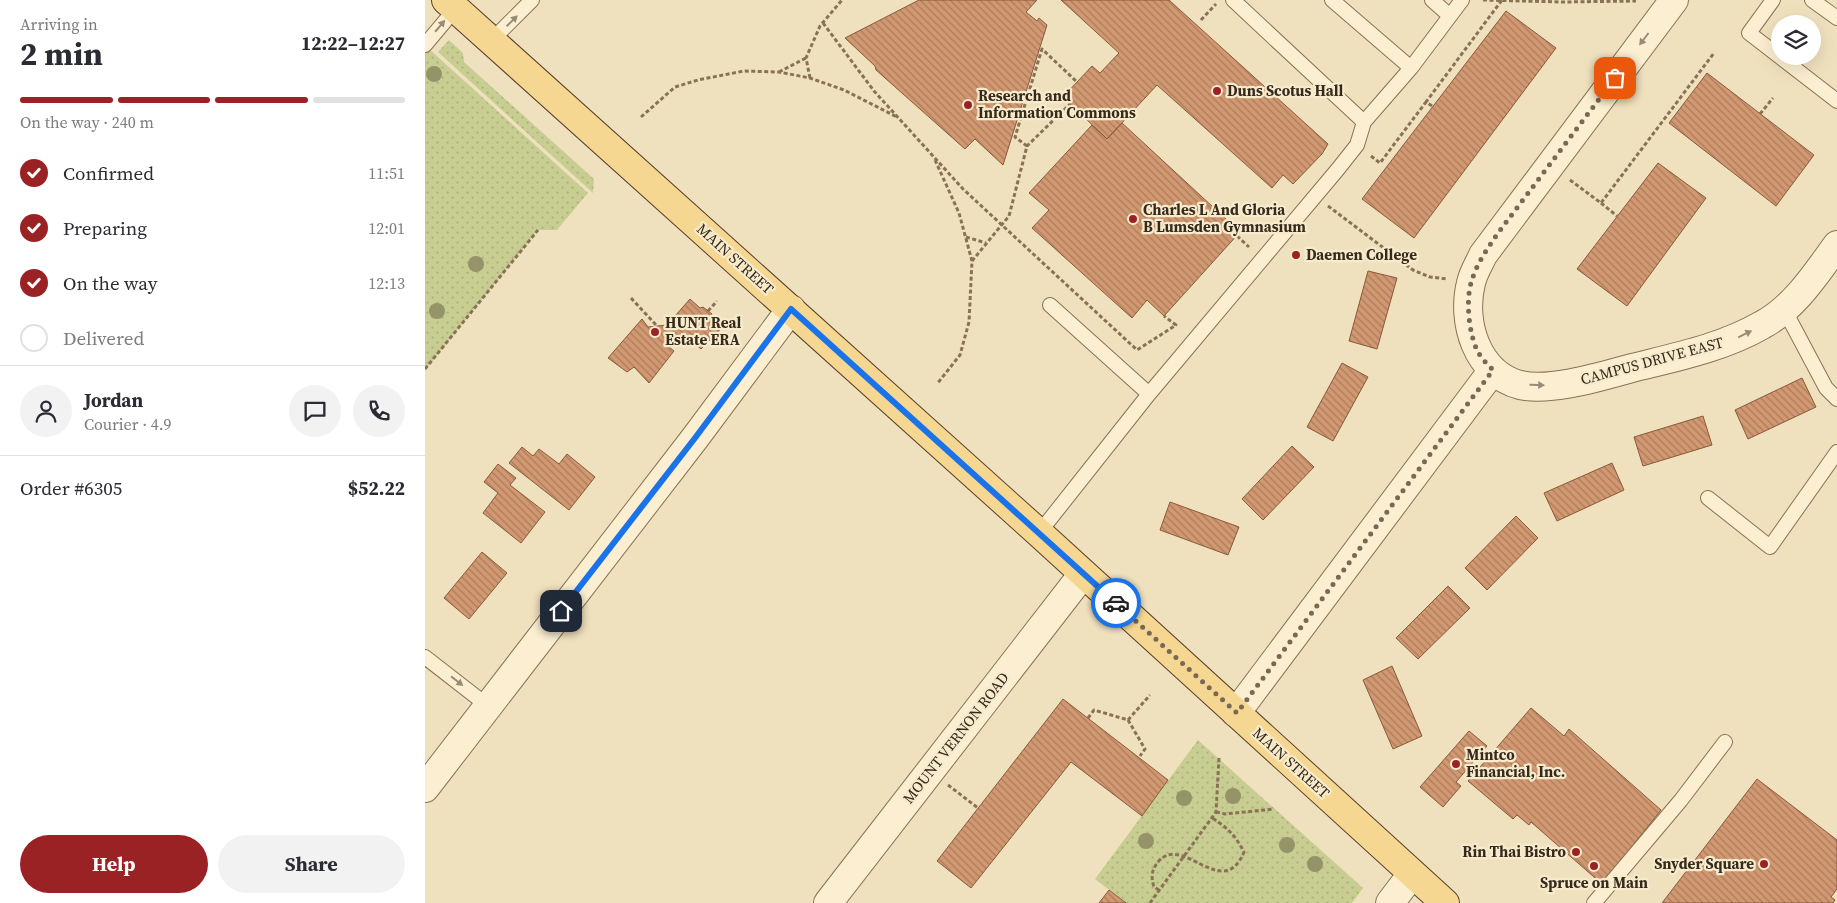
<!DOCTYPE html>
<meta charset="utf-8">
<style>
body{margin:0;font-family:"Source Serif 4",serif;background:#f2f2f3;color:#2b2b33;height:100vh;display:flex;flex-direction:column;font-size:19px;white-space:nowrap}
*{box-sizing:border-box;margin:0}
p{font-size:16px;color:#7c7c81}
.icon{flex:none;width:28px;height:28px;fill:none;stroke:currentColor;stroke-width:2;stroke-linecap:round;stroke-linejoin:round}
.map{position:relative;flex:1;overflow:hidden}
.drawer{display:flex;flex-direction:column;background:#fff;width:425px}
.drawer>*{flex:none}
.fabs{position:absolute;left:1346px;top:15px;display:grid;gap:10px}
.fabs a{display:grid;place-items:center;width:50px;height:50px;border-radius:50%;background:#fff;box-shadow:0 5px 20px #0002;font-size:25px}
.pin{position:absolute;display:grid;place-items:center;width:42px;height:42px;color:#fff;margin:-21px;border-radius:10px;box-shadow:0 2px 8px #0006}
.courier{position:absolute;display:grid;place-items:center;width:50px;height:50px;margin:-25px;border:4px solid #1a73e8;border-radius:50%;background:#fff;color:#222;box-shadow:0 1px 6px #0007}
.head em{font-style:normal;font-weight:700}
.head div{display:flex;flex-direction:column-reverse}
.head{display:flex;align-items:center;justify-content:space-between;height:85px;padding:0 20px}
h1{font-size:32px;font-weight:700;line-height:38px}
.bar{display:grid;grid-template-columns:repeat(4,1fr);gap:8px 5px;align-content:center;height:60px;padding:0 20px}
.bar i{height:6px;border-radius:4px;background:#e1e1e2}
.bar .selected{background:#9b2224}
.bar p{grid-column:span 4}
.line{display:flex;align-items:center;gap:12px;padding:0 20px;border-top:1px solid #e1e1e2}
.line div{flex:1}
.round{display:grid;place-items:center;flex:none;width:52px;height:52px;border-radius:26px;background:#f2f2f3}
ol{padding:0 20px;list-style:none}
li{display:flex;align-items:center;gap:15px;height:55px}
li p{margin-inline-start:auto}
li .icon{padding:5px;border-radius:50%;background:#9b2224;color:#fff;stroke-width:4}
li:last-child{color:#7c7c81}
li i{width:28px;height:28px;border:2px solid #e1e1e2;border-radius:50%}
.button{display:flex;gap:10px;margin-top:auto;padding:10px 20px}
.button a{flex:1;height:58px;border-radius:30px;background:#9b2224;color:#fff;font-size:20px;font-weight:700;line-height:58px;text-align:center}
.button a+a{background:#f2f2f3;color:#2b2b33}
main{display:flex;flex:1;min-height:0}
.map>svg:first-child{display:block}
.green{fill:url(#green-dots)}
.building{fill:url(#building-back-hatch);stroke:#8a593a}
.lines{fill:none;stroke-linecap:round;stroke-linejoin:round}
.lane-casing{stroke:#897156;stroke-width:16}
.street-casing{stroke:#897156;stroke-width:30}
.primary-casing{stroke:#563f2a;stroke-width:30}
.path{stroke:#897156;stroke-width:3;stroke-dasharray:4 2.5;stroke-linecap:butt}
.lane{stroke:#fbeed1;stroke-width:14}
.street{stroke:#fbeed1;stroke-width:28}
.primary{stroke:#f6d792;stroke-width:28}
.tree{fill:#949468}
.oneway{fill:#998c76}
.done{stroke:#786954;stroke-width:5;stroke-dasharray:0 9}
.route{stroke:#1a73e8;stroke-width:6}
.poi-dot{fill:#9b2224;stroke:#f7ebcd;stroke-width:2}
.labels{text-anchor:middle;stroke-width:4.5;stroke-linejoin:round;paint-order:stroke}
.poi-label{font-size:15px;font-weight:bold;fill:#37291b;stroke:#f7ebcd;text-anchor:start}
.street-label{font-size:15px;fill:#37291b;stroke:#f7ebcd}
</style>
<main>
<section class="drawer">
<div class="head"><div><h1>2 min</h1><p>Arriving in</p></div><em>12:22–12:27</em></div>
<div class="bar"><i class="selected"></i><i class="selected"></i><i class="selected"></i><i></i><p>On the way · 240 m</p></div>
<ol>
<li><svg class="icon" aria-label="check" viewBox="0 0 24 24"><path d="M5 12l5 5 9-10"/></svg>Confirmed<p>11:51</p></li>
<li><svg class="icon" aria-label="check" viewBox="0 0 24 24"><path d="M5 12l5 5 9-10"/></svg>Preparing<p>12:01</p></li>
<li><svg class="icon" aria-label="check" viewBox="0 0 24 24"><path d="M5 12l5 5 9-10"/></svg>On the way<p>12:13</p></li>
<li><i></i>Delivered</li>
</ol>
<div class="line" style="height:90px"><a class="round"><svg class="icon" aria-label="person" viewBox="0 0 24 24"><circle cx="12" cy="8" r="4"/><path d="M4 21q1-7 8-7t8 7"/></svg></a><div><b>Jordan</b><p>Courier · 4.9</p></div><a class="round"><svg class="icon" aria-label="chat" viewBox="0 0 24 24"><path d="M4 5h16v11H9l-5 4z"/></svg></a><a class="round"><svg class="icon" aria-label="phone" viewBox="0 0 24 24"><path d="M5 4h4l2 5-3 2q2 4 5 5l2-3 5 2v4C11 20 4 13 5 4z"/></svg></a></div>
<div class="line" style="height:65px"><div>Order #6305</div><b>$52.22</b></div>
<div class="button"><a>Help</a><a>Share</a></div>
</section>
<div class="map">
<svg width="1412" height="903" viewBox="0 0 1412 903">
<defs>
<pattern id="green-dots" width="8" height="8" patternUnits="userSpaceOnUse" patternTransform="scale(1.25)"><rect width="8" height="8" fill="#c8ce91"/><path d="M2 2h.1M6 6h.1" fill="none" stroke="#acb17c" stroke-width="1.8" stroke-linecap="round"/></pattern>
<pattern id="building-back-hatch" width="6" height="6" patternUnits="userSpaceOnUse" patternTransform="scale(1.25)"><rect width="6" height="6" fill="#d19871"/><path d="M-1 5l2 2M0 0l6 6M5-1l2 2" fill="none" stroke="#aa7c5c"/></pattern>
</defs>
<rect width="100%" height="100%" fill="#f0e1be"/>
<path class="green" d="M24,40L38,53L39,62L169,179L168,193L13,52Z
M4,49L163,193L132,230H113L0,370V54Z
M773,740L938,888L927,903H701L670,879Z"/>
<path class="building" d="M494,0H612L601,12L612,21L614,18L622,25L578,165L550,139L540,149L451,70L450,66L420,38Z
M636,0H744L903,144L897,154L868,184L858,175L847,188L732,85L682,139L638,97L667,66L675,73L694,53Z
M1081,11L1131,48L989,238L937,199Z
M1282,73L1389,155L1351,206L1244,123Z
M697,123L815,232L739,316L722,300L707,318L607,228L624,210L604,193L667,125L682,139Z
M1233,163L1281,198L1202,306L1152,269Z
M943,271L972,278L952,349L924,341Z
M265,299L275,308L278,307L287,314L285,317L297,328L276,349L259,335L254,341L251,338L243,346L249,351L224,383L209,367L202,372L183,358L217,319L223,327L242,325Z
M917,363L943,377L908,441L882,427Z
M1377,378L1391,407L1323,439L1310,410Z
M1278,416L1287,445L1218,466L1209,437Z
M867,446L889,467L838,520L817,499Z
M97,447L108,456L114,449L134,464L142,454L170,477L144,510L84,463Z
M1187,463L1199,490L1132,521L1119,493Z
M73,464L91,478L85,485L120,512L96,543L58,513L73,493L59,482Z
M745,502L814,527L803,555L735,530Z
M1091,516L1113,538L1062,590L1040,568Z
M57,552L82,573L44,619L19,598Z
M1023,586L1045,608L993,659L971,638Z
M967,666L997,736L968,749L938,680Z
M638,699L743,780L717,816L646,762L546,888L512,861Z
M1106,708L1139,736L1144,729L1236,810L1177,884L1106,822L1104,825L1092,815L1088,819L1043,781Z
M1044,731L1062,746L1031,782L1036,786L1018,807L995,787Z
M1332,779L1412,840V889L1406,897L1410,900L1408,903H1237Z
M684,890L701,903H674Z"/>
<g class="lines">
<defs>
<path id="lane" d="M808,0L939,122
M907,0L986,68
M1007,0L1025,16
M1348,0L1324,33L1412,101
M1387,0L1412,18
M66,41L107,0
M0,45L31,8
M625,305L724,394
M1359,309L1401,388L1412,399
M1283,498L1345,547L1412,452
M614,533L724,394L913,169L932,145L939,122L986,68L1037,0
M0,657L63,706
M1169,903L1256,800L1300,742"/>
<path id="street" d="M1249,0L1058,255C1054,264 1048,273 1046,283C1036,322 1052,374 1095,385C1126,392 1177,376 1207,368C1251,357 1297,348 1337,325C1369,308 1391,274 1412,245
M811,713L1068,370
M0,788L270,438L366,309
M403,903L658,574
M965,903L987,874"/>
<path id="primary" d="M21,0L614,533L1020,903"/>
</defs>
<use href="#lane" class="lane-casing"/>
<use href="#street" class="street-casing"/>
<use href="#primary" class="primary-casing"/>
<path class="path" d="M1058,0L1138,2L1211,1
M776,20L791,4
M398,23L449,91L538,189L712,350L751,325L739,316
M354,72L381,58
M385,78L381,58L395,26L417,0
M1007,106L1001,102L1077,0
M1335,114L1348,98
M216,117L250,87L273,80L319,71L354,72L385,78L419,90L472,117
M602,146L590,137L617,49L652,82
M946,156L955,163L1001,102
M510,160L534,213L547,261L544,322L535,355L512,384
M1145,180L1176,203L1289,53
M1176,203L1192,216
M903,206L988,270L1005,277L1022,279
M812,236L824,247
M541,237L561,243
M547,261L584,216L602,146L645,104
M206,298L232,326
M283,311L292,301
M0,369L113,230
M663,718L669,710L703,720L725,695
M703,720L720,749L715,756
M523,785L553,808
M791,812L800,814L849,809
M734,890L729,887C726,877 726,871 733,862C757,832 798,903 819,852C810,835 803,828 787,818
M725,903L791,812L794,758"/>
<use href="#lane" class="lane"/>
<use href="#street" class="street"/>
<use href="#primary" class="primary"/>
</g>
<g class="tree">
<circle cx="9" cy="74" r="8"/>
<circle cx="51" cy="264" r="8"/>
<circle cx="12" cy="311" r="8"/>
<circle cx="808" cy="796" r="8"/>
<circle cx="759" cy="798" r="8"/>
<circle cx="721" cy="841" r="8"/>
<circle cx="862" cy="845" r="8"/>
<circle cx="890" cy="864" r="8"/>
</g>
<defs><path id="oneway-solid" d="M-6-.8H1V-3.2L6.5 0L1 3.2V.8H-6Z" transform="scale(1.25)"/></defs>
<g class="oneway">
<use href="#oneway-solid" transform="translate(87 21) rotate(-44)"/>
<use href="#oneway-solid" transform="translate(15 26) rotate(-50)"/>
<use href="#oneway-solid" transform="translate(1219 39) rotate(127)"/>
<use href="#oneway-solid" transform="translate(1320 334) rotate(-26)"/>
<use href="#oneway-solid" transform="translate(1112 385) rotate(1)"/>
<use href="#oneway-solid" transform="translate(32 681) rotate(38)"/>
</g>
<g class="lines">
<path class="done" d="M691,603L812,713L1068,370C1063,365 1057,359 1053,352C1044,335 1040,299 1047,280C1052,263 1063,248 1073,233L1190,78"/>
<path class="route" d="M136,611L270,438L366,309L691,603"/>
</g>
<g class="poi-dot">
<circle cx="792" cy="91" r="5"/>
<circle cx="543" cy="105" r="5"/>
<circle cx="708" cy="219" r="5"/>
<circle cx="871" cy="255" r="5"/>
<circle cx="230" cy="332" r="5"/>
<circle cx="1031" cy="764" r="5"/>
<circle cx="1151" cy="852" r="5"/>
<circle cx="1339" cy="864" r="5"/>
<circle cx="1169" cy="866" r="5"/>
</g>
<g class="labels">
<g class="poi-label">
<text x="802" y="96">Duns Scotus Hall</text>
<text x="553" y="101">Research and<tspan x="553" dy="17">Information Commons</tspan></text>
<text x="718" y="215">Charles L And Gloria<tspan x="718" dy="17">B Lumsden Gymnasium</tspan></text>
<text x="881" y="260">Daemen College</text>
<text x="240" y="328">HUNT Real<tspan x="240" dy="17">Estate ERA</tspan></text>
<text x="1041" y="760">Mintco<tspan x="1041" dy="17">Financial, Inc.</tspan></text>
<text x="1141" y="857" text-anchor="end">Rin Thai Bistro</text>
<text x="1329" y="869" text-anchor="end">Snyder Square</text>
<text x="1169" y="888" text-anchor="middle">Spruce on Main</text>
</g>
<g class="street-label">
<text transform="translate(310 259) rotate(42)" y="5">MAIN STREET</text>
<text transform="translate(1227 361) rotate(-15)" y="5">CAMPUS DRIVE EAST</text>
<text transform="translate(531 738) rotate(-52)" y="5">MOUNT VERNON ROAD</text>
<text transform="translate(866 763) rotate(42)" y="5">MAIN STREET</text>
</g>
</g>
</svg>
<div class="fabs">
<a><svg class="icon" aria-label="layers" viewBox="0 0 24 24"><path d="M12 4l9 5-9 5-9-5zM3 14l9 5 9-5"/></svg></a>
</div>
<div class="pin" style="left:1190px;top:78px;background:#ea580c"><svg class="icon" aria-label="bag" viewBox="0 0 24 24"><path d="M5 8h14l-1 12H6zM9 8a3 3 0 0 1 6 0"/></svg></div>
<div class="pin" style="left:136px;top:611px;background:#1f2937"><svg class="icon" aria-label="home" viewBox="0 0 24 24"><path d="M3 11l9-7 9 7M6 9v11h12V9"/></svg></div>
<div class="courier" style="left:691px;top:603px"><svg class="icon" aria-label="car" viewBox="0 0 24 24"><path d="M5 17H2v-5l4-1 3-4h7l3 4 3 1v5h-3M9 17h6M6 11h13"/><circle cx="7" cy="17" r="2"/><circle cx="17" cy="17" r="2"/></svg></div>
</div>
</main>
